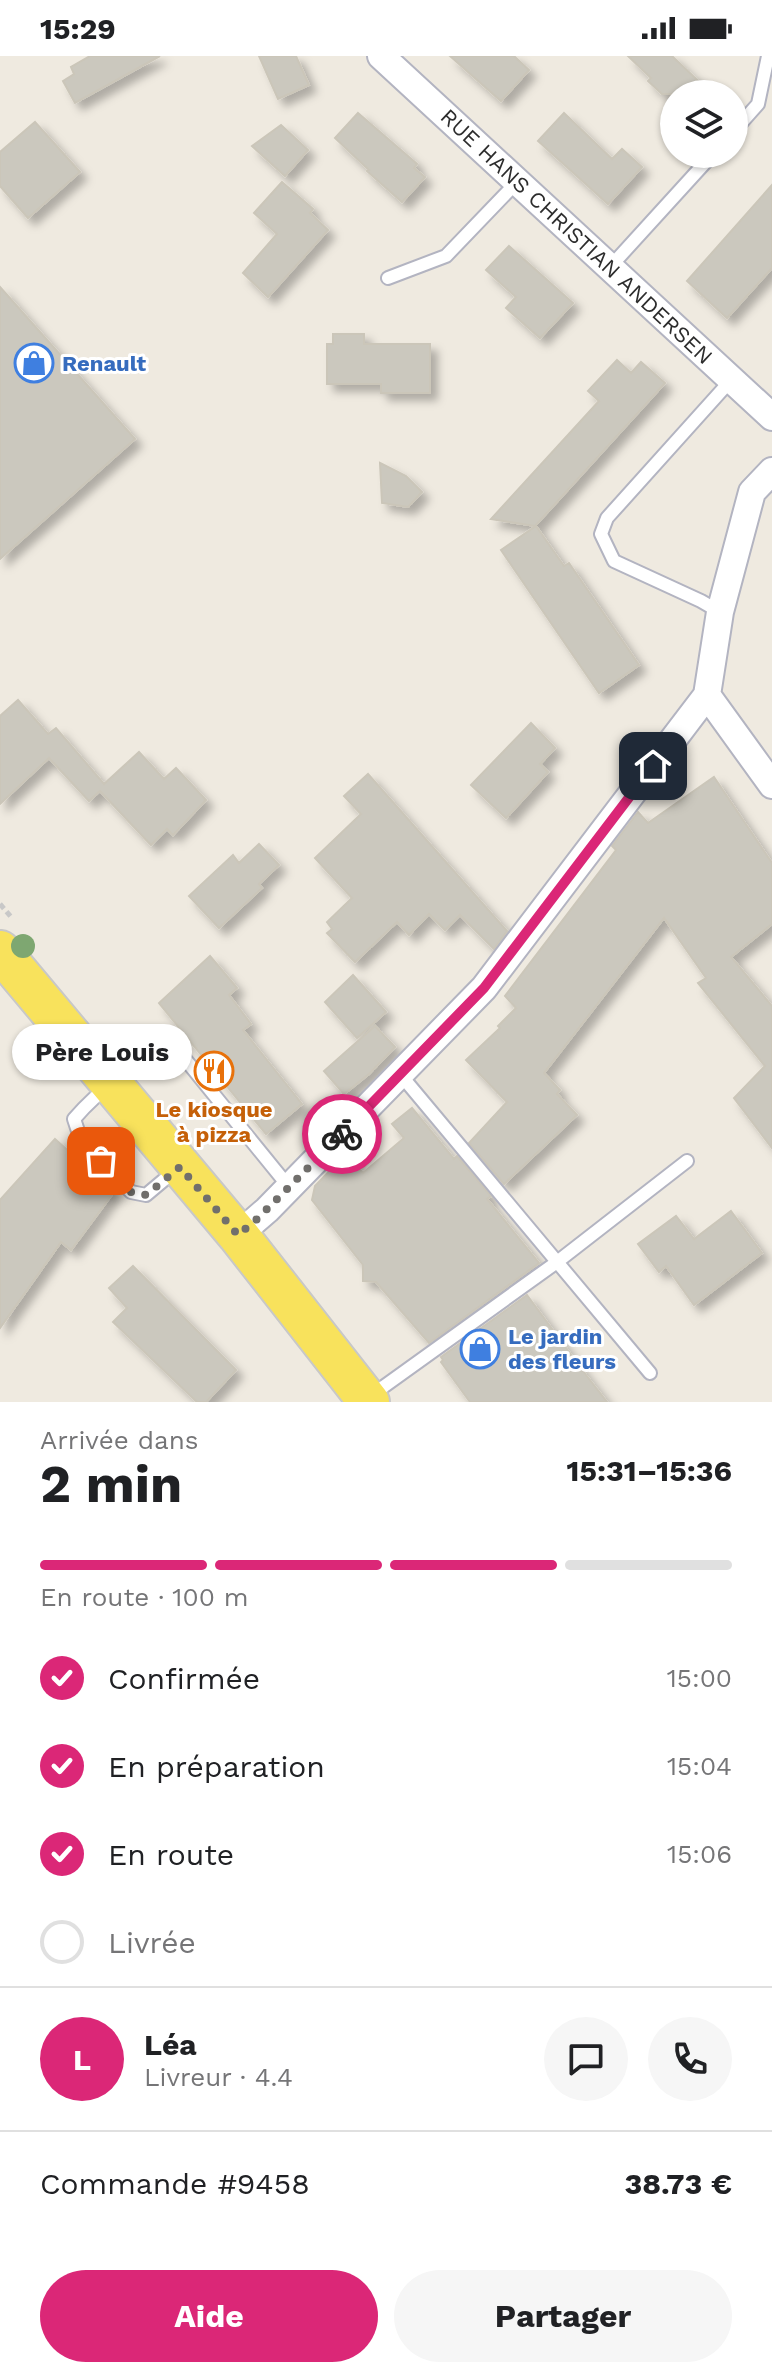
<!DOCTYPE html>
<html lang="fr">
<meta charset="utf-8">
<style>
body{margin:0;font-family:"Work Sans",sans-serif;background:#f6f6f6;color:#202124;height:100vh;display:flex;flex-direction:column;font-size:30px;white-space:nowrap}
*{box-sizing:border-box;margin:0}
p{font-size:26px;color:#757577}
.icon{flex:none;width:44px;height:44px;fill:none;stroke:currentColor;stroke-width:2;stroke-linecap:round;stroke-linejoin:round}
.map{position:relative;height:1346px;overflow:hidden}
.drawer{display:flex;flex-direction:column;background:#fff;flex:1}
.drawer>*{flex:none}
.tools{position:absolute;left:660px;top:24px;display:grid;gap:16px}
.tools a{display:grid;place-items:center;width:88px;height:88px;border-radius:50%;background:#fff;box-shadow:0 2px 6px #0004;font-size:40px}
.pin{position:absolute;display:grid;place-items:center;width:68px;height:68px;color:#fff;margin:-34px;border-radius:16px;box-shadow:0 4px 12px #0006}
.courier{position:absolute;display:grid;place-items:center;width:80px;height:80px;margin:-40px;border:6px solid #db2777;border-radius:50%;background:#fff;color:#222;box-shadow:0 2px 10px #0007}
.bubble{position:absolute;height:56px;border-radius:28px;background:#fff;box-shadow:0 2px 6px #0004;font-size:26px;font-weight:700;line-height:56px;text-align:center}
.headline em{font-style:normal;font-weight:700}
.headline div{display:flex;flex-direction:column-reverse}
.headline{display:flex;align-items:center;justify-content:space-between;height:136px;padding:0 40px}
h1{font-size:52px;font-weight:700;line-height:60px}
.bar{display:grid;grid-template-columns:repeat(4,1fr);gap:12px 8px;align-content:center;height:96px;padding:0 40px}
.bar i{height:10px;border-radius:6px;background:#e0e0e0}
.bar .active{background:#db2777}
.bar p{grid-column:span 4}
.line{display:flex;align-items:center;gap:20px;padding:0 40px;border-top:2px solid #e0e0e0}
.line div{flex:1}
.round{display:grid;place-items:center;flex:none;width:84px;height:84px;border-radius:42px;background:#f6f6f6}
ol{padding:0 40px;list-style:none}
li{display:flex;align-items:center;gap:24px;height:88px}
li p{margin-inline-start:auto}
li .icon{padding:8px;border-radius:50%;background:#db2777;color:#fff;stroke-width:4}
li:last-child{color:#757577}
li i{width:44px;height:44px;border:4px solid #e0e0e0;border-radius:50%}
.button{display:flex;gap:16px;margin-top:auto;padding:16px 40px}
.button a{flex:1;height:92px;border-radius:48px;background:#db2777;color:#fff;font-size:32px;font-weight:700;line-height:92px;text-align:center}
.button a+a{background:#f6f6f6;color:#202124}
.status{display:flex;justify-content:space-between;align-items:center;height:56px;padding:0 40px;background:#fff;direction:ltr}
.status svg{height:22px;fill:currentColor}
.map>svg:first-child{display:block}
.building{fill:#cbc8be;stroke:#cbc6b9;stroke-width:2;filter:url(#shadow)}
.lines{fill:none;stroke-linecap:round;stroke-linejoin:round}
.service-casing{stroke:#b3b4c1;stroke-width:16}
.minor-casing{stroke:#b3b4c1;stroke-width:30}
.primary-casing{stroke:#c8c8c8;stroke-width:44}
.path{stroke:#c8c8c8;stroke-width:5;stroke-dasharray:6 4;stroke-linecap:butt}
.service{stroke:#fff;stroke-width:12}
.minor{stroke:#fff;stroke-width:26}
.primary{stroke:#f8e25c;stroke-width:40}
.tree{fill:#7ea771}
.done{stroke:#716f6c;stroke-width:8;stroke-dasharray:0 14.4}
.route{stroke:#db2777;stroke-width:10}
.labels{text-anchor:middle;stroke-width:6;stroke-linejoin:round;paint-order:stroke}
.street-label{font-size:22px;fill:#2d2d2d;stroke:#fff}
.shop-label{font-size:22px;font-weight:bold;fill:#366cbe;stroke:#fff;text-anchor:start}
.food-label{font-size:22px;font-weight:bold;fill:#c56008;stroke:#fff}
</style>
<div class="status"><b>15:29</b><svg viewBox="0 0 49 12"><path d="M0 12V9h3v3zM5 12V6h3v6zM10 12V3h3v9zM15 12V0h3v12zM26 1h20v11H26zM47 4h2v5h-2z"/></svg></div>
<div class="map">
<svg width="772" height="1346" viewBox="0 0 772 1346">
<defs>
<filter id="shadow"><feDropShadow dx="7" dy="7" stdDeviation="4" flood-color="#0004"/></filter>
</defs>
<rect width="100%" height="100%" fill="#efeae0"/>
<path class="building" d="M90,0H160L75,47L63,25L74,18L71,11Z
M259,0H296L309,29L278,43Z
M450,0H514L529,14L501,45Z
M628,0H672L712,38H662L648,25L651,22Z
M358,57L417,108L414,112L425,121L402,146L367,115L369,114L335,82Z
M564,57L612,103L622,93L642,111L608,148L538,85Z
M35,66L80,116L28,162L0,130V96Z
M281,69L308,94L285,120L252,90Z
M282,126L313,153L310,157L328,174L268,241L243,217L277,178L254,157Z
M772,129V212L727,262L687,225Z
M509,190L573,247L540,282L506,252L516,241L486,214Z
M0,231L135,383L0,503Z
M333,278H364V288H430V337H381V328H327V288H333Z
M617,304L631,317L641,306L665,327L535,470L491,463L599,345L588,335Z
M380,407L406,420L422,436L408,451L382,447Z
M536,470L564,510L569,507L639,609L599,637L501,494Z
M18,644L48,678L56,672L104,728L139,696L164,723L176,712L206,744L173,779L167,773L151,789L100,735L89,745L49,702L0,748V660Z
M531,667L555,692L540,708L548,716L506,762L471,729Z
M368,718L507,875L494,893L460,859L445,874L429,858L409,879L397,866L355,906L327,877L332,873L327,866L352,842L315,802L361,758L344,740Z
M714,721L772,807V868L731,901L772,950V1092L734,1042L765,1010L698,927L706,922L664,862L544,1017L560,1034L557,1038L577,1059L504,1128L469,1087L507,1046L466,1004L500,972L498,970L516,952L505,940L616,794L612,790L638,756L648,767Z
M259,788L279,809L259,828L262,832L219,872L189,840L233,799L239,807Z
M210,900L237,932L229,939L251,968L243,974L302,1048L266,1078L159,947Z
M353,919L386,956L357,982L325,946Z
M375,970L395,991L369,1018L344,1038L324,1015Z
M412,1052L454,1103L457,1100L491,1140L487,1143L539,1207L429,1287L376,1226L363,1225V1209L312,1144L315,1130L346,1098L363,1117L404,1082L392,1068Z
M55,1083L114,1136L71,1194L61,1186L0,1272V1144Z
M731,1155L762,1197L694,1249L666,1210L659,1216L638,1188L676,1160L694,1183Z
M133,1210L236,1314L206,1346H197L113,1266L127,1252L109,1232Z
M527,1239L586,1319L607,1346H470L441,1306L443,1304L441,1301Z"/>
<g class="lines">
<defs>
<path id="service" d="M734,75L758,48L768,0
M611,210L713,98
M388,222L446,200L517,126
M720,556L701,545L614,505L601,478L607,462L732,323
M400,1018L650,1317
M177,1113L146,1139L131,1136L101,1105L79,1078L74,1063C102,1030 136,1009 172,987L289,1131
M372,1339L557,1206L687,1105"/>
<path id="minor" d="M381,0L772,361
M707,639L772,729
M238,1179L267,1154L484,932L707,639L720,556L752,436L772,415"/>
<path id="primary" d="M0,895L238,1179L369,1346"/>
</defs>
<use href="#service" class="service-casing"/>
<use href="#minor" class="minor-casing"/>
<use href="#primary" class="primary-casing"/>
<path class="path" d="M0,848L12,862"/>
<use href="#service" class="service"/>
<use href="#minor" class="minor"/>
<use href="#primary" class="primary"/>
</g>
<circle class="tree" cx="23" cy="890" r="12"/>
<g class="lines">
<path class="done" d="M101,1105L131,1136L146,1139L180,1111L238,1179L256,1164L342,1078"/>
<path class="route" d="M342,1078L484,932L653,710"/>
</g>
<defs>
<symbol id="shop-ring" viewBox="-11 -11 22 22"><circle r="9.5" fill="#fff" stroke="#3f7fe0" stroke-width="1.5"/><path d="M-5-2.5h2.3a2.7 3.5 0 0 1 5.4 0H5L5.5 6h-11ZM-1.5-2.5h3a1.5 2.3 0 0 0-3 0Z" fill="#3f7fe0"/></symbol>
<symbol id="restaurant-ring" viewBox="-11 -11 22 22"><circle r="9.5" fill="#fff" stroke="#e8710a" stroke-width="1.5"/><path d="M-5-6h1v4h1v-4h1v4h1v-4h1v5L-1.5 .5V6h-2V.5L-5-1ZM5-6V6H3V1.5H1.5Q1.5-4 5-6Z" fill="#e8710a"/></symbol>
</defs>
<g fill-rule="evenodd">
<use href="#shop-ring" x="12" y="285" width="44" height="44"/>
<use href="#restaurant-ring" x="192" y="993" width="44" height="44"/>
<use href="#shop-ring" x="458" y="1271" width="44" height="44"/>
</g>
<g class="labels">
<g class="street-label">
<text transform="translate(577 180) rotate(43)" y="8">RUE HANS CHRISTIAN ANDERSEN</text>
</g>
<g class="shop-label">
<text x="62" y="315">Renault</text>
<text x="508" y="1288">Le jardin<tspan x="508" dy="25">des fleurs</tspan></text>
</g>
<g class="food-label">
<text x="214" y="1061">Le kiosque<tspan x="214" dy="25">à pizza</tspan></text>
</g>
</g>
</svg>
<div class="tools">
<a><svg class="icon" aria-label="layers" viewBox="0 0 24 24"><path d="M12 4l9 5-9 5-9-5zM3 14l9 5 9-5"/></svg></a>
</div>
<div class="pin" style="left:101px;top:1105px;background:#ea580c"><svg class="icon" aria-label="bag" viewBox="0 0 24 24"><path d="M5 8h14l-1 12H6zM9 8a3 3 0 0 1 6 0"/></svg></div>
<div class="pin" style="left:653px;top:710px;background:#1f2937"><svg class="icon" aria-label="home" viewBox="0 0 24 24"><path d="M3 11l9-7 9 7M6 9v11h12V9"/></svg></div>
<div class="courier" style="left:342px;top:1078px"><svg class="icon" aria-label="bike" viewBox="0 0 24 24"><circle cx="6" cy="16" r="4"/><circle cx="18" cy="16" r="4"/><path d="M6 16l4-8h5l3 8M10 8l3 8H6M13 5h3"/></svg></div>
<div class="bubble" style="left:12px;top:968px;width:180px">Père Louis</div>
</div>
<section class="drawer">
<div class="headline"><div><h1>2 min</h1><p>Arrivée dans</p></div><em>15:31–15:36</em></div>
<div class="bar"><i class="active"></i><i class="active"></i><i class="active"></i><i></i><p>En route · 100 m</p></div>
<ol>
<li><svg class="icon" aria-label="check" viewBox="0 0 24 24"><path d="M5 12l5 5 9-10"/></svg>Confirmée<p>15:00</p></li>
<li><svg class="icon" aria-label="check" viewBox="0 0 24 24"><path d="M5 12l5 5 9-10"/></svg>En préparation<p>15:04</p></li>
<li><svg class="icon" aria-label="check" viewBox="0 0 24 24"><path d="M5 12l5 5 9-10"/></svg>En route<p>15:06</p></li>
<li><i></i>Livrée</li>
</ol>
<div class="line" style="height:144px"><b class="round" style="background:#db2777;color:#fff">L</b><div><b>Léa</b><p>Livreur · 4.4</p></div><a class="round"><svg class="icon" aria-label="chat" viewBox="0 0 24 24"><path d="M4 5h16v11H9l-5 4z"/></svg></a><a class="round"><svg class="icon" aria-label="phone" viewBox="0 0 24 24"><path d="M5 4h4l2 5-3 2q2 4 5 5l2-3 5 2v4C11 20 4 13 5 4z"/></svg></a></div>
<div class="line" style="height:104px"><div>Commande #9458</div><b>38.73 €</b></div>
<div class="button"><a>Aide</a><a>Partager</a></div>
</section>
